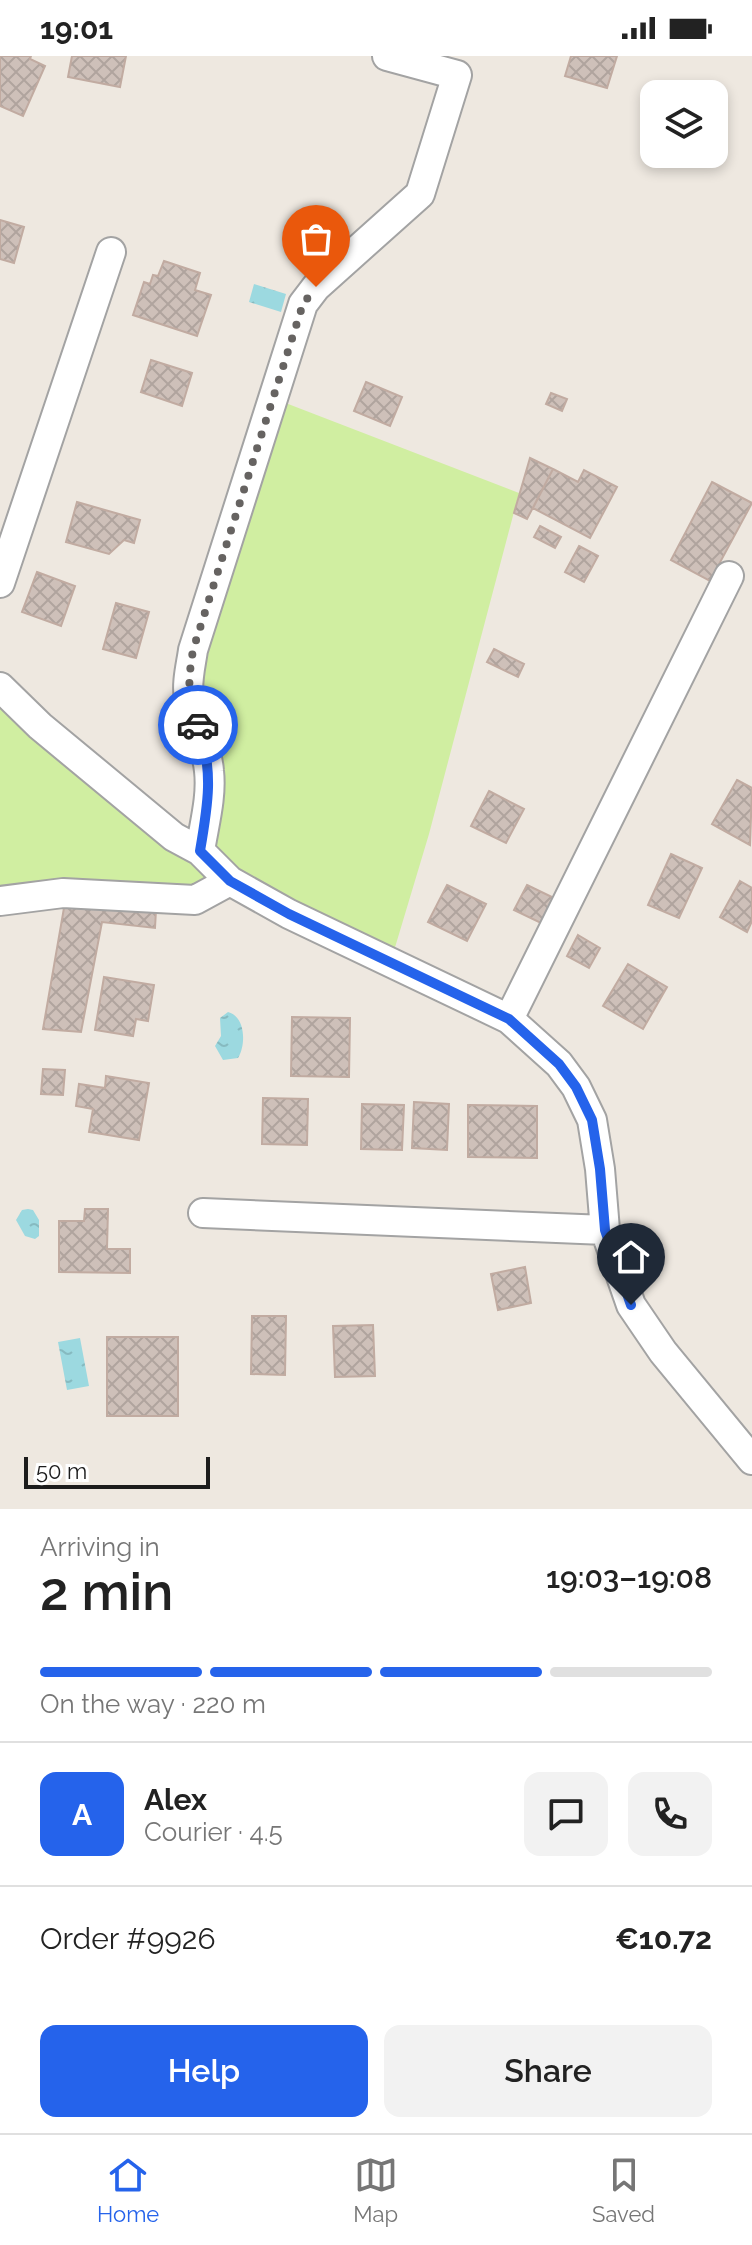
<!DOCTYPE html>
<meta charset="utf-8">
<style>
body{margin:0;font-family:Raleway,sans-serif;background:#f2f2f2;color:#222;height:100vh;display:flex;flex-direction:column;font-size:30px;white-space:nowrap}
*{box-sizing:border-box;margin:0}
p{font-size:26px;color:#767676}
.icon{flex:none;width:44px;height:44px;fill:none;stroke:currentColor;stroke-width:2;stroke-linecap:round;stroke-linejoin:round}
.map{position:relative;height:1453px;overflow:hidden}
.sheet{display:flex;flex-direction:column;background:#fff;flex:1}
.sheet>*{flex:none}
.fabs{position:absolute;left:640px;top:24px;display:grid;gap:16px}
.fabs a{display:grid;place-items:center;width:88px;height:88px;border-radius:16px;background:#fff;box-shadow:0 4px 12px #0003;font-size:40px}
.scale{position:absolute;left:24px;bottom:20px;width:186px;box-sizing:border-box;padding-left:8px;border:4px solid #1c1c1c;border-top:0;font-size:22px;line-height:28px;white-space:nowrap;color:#1c1c1c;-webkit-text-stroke:6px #fff;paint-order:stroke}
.pin{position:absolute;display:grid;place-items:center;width:68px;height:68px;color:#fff;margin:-82px -34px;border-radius:50% 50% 50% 0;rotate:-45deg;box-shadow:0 0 8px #0007}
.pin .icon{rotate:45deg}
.courier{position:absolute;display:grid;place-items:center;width:80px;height:80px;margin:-40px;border:6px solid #2563eb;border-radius:50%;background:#fff;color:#222;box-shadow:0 2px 10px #0007}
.head em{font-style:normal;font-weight:600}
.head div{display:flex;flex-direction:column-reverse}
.head{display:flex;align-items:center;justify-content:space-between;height:136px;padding:0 40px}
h1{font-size:52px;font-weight:600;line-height:60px}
.bar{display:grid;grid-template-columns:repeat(4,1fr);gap:12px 8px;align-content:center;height:96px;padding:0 40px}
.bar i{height:10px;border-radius:6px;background:#e0e0e0}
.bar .selected{background:#2563eb}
.bar p{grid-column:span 4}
.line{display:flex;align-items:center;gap:20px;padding:0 40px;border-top:2px solid #e0e0e0}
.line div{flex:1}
.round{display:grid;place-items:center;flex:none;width:84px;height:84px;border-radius:16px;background:#f2f2f2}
.button{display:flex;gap:16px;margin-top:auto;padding:16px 40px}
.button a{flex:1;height:92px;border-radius:16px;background:#2563eb;color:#fff;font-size:32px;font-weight:600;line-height:92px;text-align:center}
.button a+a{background:#f2f2f2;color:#222}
.status{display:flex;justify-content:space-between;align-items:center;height:56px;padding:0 40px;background:#fff;direction:ltr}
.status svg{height:22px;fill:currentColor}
.dock{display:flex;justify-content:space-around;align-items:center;height:112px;border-top:2px solid #e0e0e0;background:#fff;font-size:22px;color:#767676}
.dock a{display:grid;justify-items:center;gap:4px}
.dock .selected{color:#2563eb}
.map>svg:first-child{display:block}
.grass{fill:#d0eea1}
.water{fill:url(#water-ripples)}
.building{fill:url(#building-cross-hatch);stroke:#c1aba1;stroke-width:2}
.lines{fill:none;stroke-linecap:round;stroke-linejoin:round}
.minor-casing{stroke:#a3a3a3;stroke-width:32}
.minor{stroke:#fff;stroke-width:28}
.done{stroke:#666361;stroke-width:8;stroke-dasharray:0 14.4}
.route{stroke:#2563eb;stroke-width:10}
</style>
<div class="status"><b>19:01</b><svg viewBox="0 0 49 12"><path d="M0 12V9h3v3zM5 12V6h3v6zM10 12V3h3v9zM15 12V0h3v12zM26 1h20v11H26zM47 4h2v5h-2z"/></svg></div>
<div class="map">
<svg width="752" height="1453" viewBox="0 0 752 1453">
<defs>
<pattern id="water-ripples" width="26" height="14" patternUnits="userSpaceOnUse" patternTransform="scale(2)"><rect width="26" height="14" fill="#9cd9e0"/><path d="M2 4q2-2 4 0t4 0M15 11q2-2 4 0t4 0" fill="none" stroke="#86bac0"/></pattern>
<pattern id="building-cross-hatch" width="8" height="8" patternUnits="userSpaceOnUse" patternTransform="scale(2)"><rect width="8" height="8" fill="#cec0b9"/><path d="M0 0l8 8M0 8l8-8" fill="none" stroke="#b0a49e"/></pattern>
</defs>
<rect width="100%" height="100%" fill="#eee8e0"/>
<path class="grass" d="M283,346L519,437L429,778L393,898L233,813L220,801L213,783L199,650L198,615Z
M0,642L214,823L192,837L0,839Z"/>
<path class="water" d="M254,228L286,238L281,256L249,246Z
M228,956C246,961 246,989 238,1002L223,1004L215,990L221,980L220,962Z
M28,1153L33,1154L39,1164V1180L35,1183L25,1180L16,1164L22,1154Z
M80,1282L89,1330L67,1334L58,1286Z"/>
<path class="building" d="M0,0H31L30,3L45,10L23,60L0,50Z
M72,0H126L120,31L68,21Z
M571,0H617L607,32L565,20Z
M0,164L24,171L14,207L0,203Z
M164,205L200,217L195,234L211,239L197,280L133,259L144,226L150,228L153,219L158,220Z
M151,304L192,317L182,350L141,336Z
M366,326L402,341L390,370L354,355Z
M551,337L567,343L562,355L546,348Z
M530,402L553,413L527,463L514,457Z
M553,413L578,426L584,414L617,431L590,482L533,452Z
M712,426L752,447L710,525L671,504Z
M77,446L140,464L134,487L124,484L109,498L66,486Z
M540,470L561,481L555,492L534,481Z
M579,490L598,500L584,526L565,516Z
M37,516L75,530L61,570L22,556Z
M116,547L149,556L136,602L103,593Z
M494,593L524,608L518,621L487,606Z
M737,724L752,732L750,789L712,768Z
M489,735L524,753L506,787L471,770Z
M671,798L702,812L679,862L648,849Z
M740,825L752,832V865L747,876L720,861Z
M447,829L486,848L467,885L428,866Z
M527,829L556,843L543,868L514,854Z
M65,846L156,854L155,872L102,866L81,976L43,973Z
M578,879L600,892L589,912L567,900Z
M628,908L667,931L643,973L603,950Z
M104,921L154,929L148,965L136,963L133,980L95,974Z
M292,961L350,962L349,1021L291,1020Z
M43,1013L65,1014L63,1039L41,1038Z
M106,1020L149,1027L139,1084L89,1076L93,1053L76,1050L79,1028L105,1032Z
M263,1042L308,1043L307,1089L262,1088Z
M414,1046L449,1048L447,1094L412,1092Z
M362,1048L404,1049L402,1094L361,1093Z
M468,1049L537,1050V1102L468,1101Z
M85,1153H108L107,1193H130V1217L59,1216V1165H84Z
M525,1211L531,1247L498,1254L491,1218Z
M252,1260H286L285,1319L251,1318Z
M373,1269L375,1320L335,1321L333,1270Z
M107,1281H178V1360H107Z"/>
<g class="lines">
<defs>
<path id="minor" d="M387,0L457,19L420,138L316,231L303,248L193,594C191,609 186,627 189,643C193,668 207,689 209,715C212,741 204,769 200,795L230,825L289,858L509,963L559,1008L576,1031L592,1064L600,1113L605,1174L631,1249L663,1296L752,1404
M0,527L111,196
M0,631L40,670L174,781L200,795
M0,845L63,837L195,844L230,825
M509,963L729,520
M203,1157L605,1174"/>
</defs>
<use href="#minor" class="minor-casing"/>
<use href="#minor" class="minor"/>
</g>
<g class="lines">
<path class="done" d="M198,669C187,637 188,626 193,594L303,248L316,231"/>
<path class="route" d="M198,669C214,714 208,749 200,795L230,825L289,858L509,963L559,1008L576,1031L592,1064L600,1113L605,1174L631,1249"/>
</g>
</svg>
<div class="fabs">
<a><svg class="icon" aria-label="layers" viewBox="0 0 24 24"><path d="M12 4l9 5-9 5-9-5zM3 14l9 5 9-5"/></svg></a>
</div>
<div class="scale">50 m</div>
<div class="pin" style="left:316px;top:231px;background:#ea580c"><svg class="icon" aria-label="bag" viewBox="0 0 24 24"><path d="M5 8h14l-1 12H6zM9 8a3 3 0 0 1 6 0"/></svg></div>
<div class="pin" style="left:631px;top:1249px;background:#1f2937"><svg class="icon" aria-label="home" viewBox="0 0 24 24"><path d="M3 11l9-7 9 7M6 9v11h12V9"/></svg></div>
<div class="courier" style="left:198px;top:669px"><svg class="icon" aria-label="car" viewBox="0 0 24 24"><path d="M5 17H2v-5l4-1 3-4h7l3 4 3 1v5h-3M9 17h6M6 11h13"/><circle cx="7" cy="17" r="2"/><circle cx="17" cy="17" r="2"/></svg></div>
</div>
<section class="sheet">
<div class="head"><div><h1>2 min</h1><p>Arriving in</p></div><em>19:03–19:08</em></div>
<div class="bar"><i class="selected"></i><i class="selected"></i><i class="selected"></i><i></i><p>On the way · 220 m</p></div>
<div class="line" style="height:144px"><b class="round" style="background:#2563eb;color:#fff">A</b><div><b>Alex</b><p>Courier · 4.5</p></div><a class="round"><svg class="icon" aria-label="chat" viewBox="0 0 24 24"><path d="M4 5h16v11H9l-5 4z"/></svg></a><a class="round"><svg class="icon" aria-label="phone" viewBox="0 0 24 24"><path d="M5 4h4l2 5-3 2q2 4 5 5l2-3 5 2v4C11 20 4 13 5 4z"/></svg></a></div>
<div class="line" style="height:104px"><div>Order #9926</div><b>€10.72</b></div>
<div class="button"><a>Help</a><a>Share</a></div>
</section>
<nav class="dock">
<a class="selected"><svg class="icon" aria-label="home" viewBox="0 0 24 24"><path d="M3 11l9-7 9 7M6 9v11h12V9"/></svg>Home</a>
<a><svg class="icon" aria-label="map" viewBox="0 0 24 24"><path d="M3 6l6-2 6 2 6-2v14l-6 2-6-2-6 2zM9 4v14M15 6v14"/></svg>Map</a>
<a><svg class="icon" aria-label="saved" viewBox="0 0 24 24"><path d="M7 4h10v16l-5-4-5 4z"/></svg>Saved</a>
</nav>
